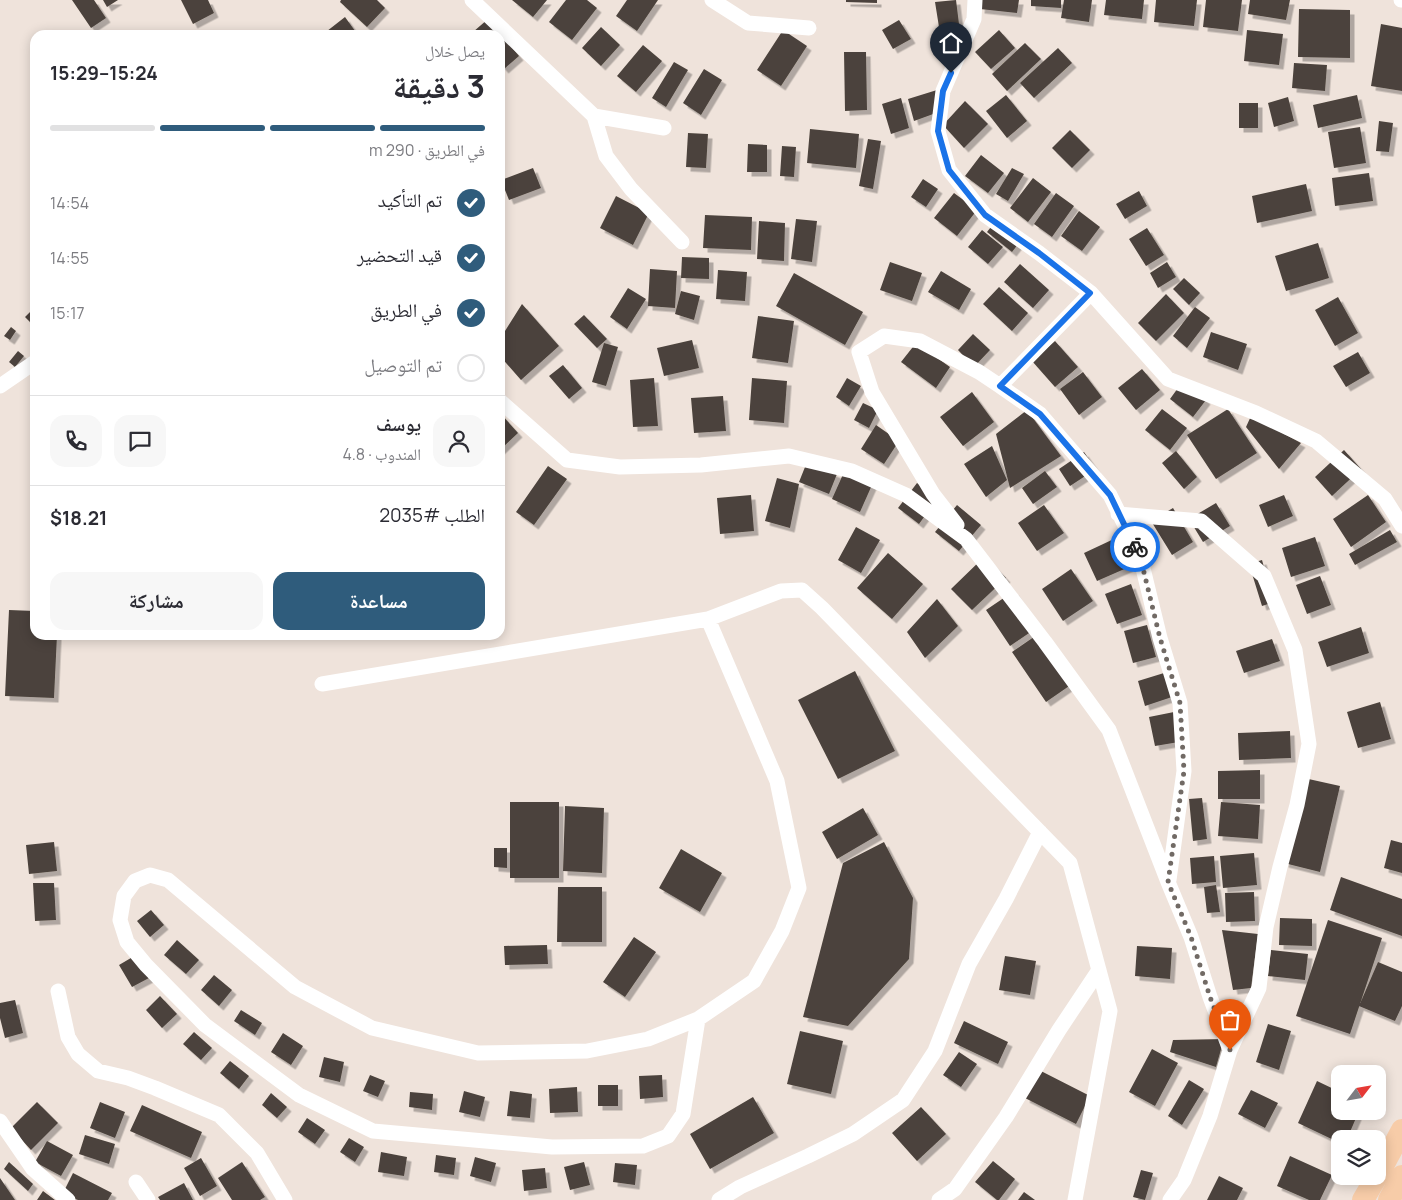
<!DOCTYPE html>
<html lang="ar">
<meta charset="utf-8">
<style>
body{margin:0;font-family:Manrope,"Noto Naskh Arabic",sans-serif;background:#f7f7f7;color:#2b2b33;direction:rtl;height:100vh;display:flex;flex-direction:column;font-size:19px;white-space:nowrap}
*{box-sizing:border-box;margin:0}
p{font-size:16px;color:#7c7c81}
.icon{flex:none;width:28px;height:28px;fill:none;stroke:currentColor;stroke-width:2;stroke-linecap:round;stroke-linejoin:round}
.map{position:relative;flex:1;overflow:hidden;direction:ltr}
.side{position:absolute;left:30px;top:30px;width:475px;height:610px;display:flex;flex-direction:column;background:#fff;border-radius:15px;box-shadow:0 2px 12px #0003;direction:rtl}
.side>*{flex:none}
.needle{width:32px;rotate:59deg}
.controls{position:absolute;left:1331px;top:1065px;display:grid;gap:10px}
.controls a{display:grid;place-items:center;width:55px;height:55px;border-radius:10px;background:#fff;box-shadow:0 2px 12px #0003;font-size:25px}
.pin{position:absolute;display:grid;place-items:center;width:42px;height:42px;color:#fff;margin:-51px -21px;border-radius:50% 50% 50% 0;rotate:-45deg;box-shadow:0 0 5px #0007}
.pin .icon{rotate:45deg}
.courier{position:absolute;display:grid;place-items:center;width:50px;height:50px;margin:-25px;border:4px solid #1a73e8;border-radius:50%;background:#fff;color:#222;box-shadow:0 1px 6px #0007}
.overview em{font-style:normal;font-weight:700}
.overview div{display:flex;flex-direction:column-reverse}
.overview{display:flex;align-items:center;justify-content:space-between;height:85px;padding:0 20px}
h1{font-size:32px;font-weight:700;line-height:38px}
.bar{display:grid;grid-template-columns:repeat(4,1fr);gap:8px 5px;align-content:center;height:60px;padding:0 20px}
.bar i{height:6px;border-radius:4px;background:#e1e1e2}
.bar .current{background:#2f5c7c}
.bar p{grid-column:span 4}
.line{display:flex;align-items:center;gap:12px;padding:0 20px;border-top:1px solid #e1e1e2}
.line div{flex:1}
.round{display:grid;place-items:center;flex:none;width:52px;height:52px;border-radius:15px;background:#f7f7f7}
ol{padding:0 20px;list-style:none}
li{display:flex;align-items:center;gap:15px;height:55px}
li p{margin-inline-start:auto}
li .icon{padding:5px;border-radius:50%;background:#2f5c7c;color:#fff;stroke-width:4}
li:last-child{color:#7c7c81}
li i{width:28px;height:28px;border:2px solid #e1e1e2;border-radius:50%}
.action{display:flex;gap:10px;margin-top:auto;padding:10px 20px}
.action a{flex:1;height:58px;border-radius:15px;background:#2f5c7c;color:#fff;font-size:20px;font-weight:700;line-height:58px;text-align:center}
.action a+a{background:#f7f7f7;color:#2b2b33}
.map>svg:first-child{display:block}
.building{fill:#4c433c;filter:url(#shadow)}
.lines{fill:none;stroke-linecap:round;stroke-linejoin:round}
.minor{stroke:#fff;stroke-width:15}
.highway{stroke:#f7cca8;stroke-width:22}
.done{stroke:#716a65;stroke-width:5;stroke-dasharray:0 9}
.route{stroke:#1a73e8;stroke-width:6}
</style>
<div class="map">
<svg width="1402" height="1200" viewBox="0 0 1402 1200">
<defs>
<filter id="shadow"><feDropShadow dx="4.5" dy="4.5" stdDeviation="0" flood-color="#0004"/></filter>
</defs>
<rect width="100%" height="100%" fill="#efe3db"/>
<path class="building" d="M72,0H94L106,18L91,28Z
M103,0H118L107,7Z
M181,0H208L214,13L193,24Z
M341,0H377L385,8L367,27L340,2Z
M512,0H547L533,17Z
M566,0H587L597,8L572,40L549,22Z
M627,0H658L637,31L616,16Z
M846,0H877V3L846,2Z
M956,0L959,24L939,27L935,2Z
M981,0H1019L1017,13L980,9Z
M1031,0H1061V8L1031,6Z
M1064,0H1092L1089,22L1061,18Z
M1106,0H1144L1142,19L1104,15Z
M1156,0H1197L1194,26L1154,22Z
M1206,0H1242L1238,31L1203,27Z
M1250,0H1290L1286,20L1248,14Z
M1299,9L1350,10V58L1298,57Z
M345,17L358,35H322Z
M488,19L519,56L504,69L500,64V35H475L473,32Z
M899,20L911,39L893,49L882,30Z
M1381,24L1402,28V91L1371,86Z
M601,27L620,45L601,66L582,48Z
M783,30L807,46L781,86L757,70Z
M999,30L1015,48L991,69L975,52Z
M1247,30L1283,34L1279,65L1244,61Z
M378,32H395V35H379Z
M1025,43L1041,59L1007,91L992,74Z
M643,45L662,61L636,92L617,76Z
M1058,48L1072,63L1034,98L1020,83Z
M844,52H866L867,110L845,111Z
M674,62L688,70L666,107L652,98Z
M1294,63L1327,65L1325,91L1292,88Z
M704,69L722,80L701,115L683,103Z
M937,90L936,113L914,121L908,99Z
M1006,95L1027,121L1007,138L986,111Z
M1357,95L1362,118L1318,128L1313,105Z
M1288,97L1294,121L1274,127L1268,103Z
M901,98L909,128L891,134L882,104Z
M965,101L988,124L964,148L943,125Z
M1239,103H1258V128H1239Z
M1379,121L1393,123L1389,152L1376,151Z
M1360,127L1366,163L1334,168L1328,132Z
M810,129L859,134L856,168L807,163Z
M1070,130L1090,150L1072,168L1052,148Z
M688,133L708,134L706,168L686,167Z
M868,139L881,141L873,189L859,186Z
M748,144L767,145V172H747Z
M782,146L796,147L794,177L780,176Z
M981,155L1004,173L988,193L965,176Z
M533,168L541,188L509,200L501,180Z
M1012,168L1024,174L1008,201L996,194Z
M1369,173L1373,201L1335,206L1332,178Z
M1033,178L1051,192L1028,222L1010,208Z
M923,179L938,189L926,207L911,197Z
M1306,184L1312,211L1257,223L1252,196Z
M1139,191L1147,206L1125,219L1116,204Z
M954,193L977,210L957,236L934,218Z
M1056,193L1074,206L1052,237L1034,224Z
M616,196L649,213L633,245L600,228Z
M1079,211L1100,227L1082,251L1061,236Z
M705,215L752,217L751,250L703,248Z
M796,219L817,221L812,262L791,259Z
M759,221L785,223L784,261L757,259Z
M994,223L1019,243L1012,252L987,232Z
M1147,228L1164,255L1146,266L1129,239Z
M982,230L1003,247L988,264L968,247Z
M1318,243L1329,278L1286,291L1275,256Z
M682,257L709,258V279L681,278Z
M890,262L922,273L912,301L880,290Z
M1167,262L1176,277L1158,288L1150,273Z
M1020,264L1049,290L1033,308L1004,282Z
M650,269L677,271L675,308L648,306Z
M718,270L747,272L745,301L716,299Z
M941,271L971,289L959,310L928,292Z
M794,273L863,312L845,345L776,306Z
M1184,278L1200,293L1189,305L1173,289Z
M999,287L1028,313L1012,331L983,304Z
M628,288L646,299L627,329L610,317Z
M681,291L700,296L694,320L675,314Z
M1166,294L1184,313L1156,341L1138,323Z
M1338,297L1358,333L1335,346L1315,310Z
M522,304L559,346L521,380L500,356V339Z
M1195,307L1210,318L1187,348L1173,336Z
M34,308L35,310V317L30,322L25,317Z
M584,315L607,339L597,348L574,324Z
M758,316L794,321L788,363L752,358Z
M11,327L16,331L10,340L4,336Z
M1211,332L1247,344L1238,370L1203,357Z
M973,334L990,350L974,367L958,350Z
M35,339V347L33,348L31,340Z
M692,340L699,368L664,376L657,348Z
M1055,341L1078,367L1055,387L1032,361Z
M604,343L618,347L606,386L592,382Z
M916,343L950,367L936,388L901,362Z
M18,351L24,356L15,367L9,362Z
M1358,352L1370,373L1346,387L1333,366Z
M563,365L582,388L569,399L549,376Z
M1142,369L1160,390L1136,410L1118,388Z
M1083,372L1102,397L1079,415L1060,389Z
M654,378L658,426L633,427L630,380Z
M752,378L787,381L784,423L749,420Z
M847,378L861,386L849,406L836,397Z
M1183,381L1206,400L1193,417L1170,399Z
M972,392L994,422L963,446L940,417Z
M723,396L726,431L694,433L691,398Z
M863,403L878,410L869,428L854,420Z
M1162,409L1187,428L1170,450L1145,430Z
M1228,409L1257,453L1216,479L1187,435Z
M1027,410L1061,456L1010,488L996,434Z
M500,413L518,433L500,450Z
M1251,416L1301,443L1279,469L1246,427Z
M876,425L899,441L884,464L861,449Z
M992,446L1007,480L986,497L964,464Z
M1344,450L1361,469L1332,496L1315,477Z
M1176,451L1197,477L1184,489L1162,463Z
M1084,452L1096,469L1070,486L1059,469Z
M807,462L837,474L829,494L799,482Z
M548,466L567,479L534,525L516,512Z
M1045,471L1057,487L1033,504L1022,488Z
M844,472L872,485L860,512L832,499Z
M777,478L799,484L790,528L765,521Z
M917,483L938,498L919,524L898,508Z
M751,495L754,531L720,534L717,498Z
M1284,495L1293,516L1268,527L1259,505Z
M1368,495L1386,522L1351,547L1333,519Z
M1216,503L1230,526L1203,542L1189,519Z
M957,505L981,525L959,551L935,532Z
M1044,505L1064,533L1037,551L1018,523Z
M1173,508L1193,542L1172,555L1151,521Z
M856,527L880,540L861,573L838,560Z
M1390,530L1397,542L1355,565L1349,554Z
M1315,537L1325,566L1291,577L1282,548Z
M1116,538L1129,567L1097,581L1084,553Z
M888,553L923,584L892,619L857,588Z
M985,556L1006,578L972,610L951,589Z
M1262,560L1274,602L1262,606L1249,564Z
M1071,569L1093,601L1063,621L1042,589Z
M1320,576L1331,605L1307,614L1296,585Z
M1131,584L1142,615L1117,624L1105,594Z
M1014,591L1038,627L1010,646L986,610Z
M937,599L958,626L925,658L907,632Z
M9,610L35,611V635H57L54,698L5,696Z
M1147,625L1156,657L1133,663L1124,631Z
M1361,627L1369,653L1327,667L1318,642Z
M1041,632L1075,682L1046,702L1012,652Z
M1272,639L1280,661L1244,673L1236,651Z
M855,671L895,751L838,779L798,700Z
M1164,673L1172,697L1145,706L1138,681Z
M1380,702L1391,739L1358,748L1347,712Z
M1174,712L1179,742L1155,746L1149,717Z
M1290,731L1291,758L1239,760L1238,733Z
M1260,770V799H1218V771Z
M1304,778L1340,786L1320,872L1284,863Z
M1202,798L1207,839L1193,841L1189,799Z
M510,802H559V878H510Z
M1221,802L1260,805L1258,839L1218,836Z
M565,806L604,808L602,873L563,871Z
M863,808L878,835L837,859L822,832Z
M1391,840L1402,843V873L1384,868Z
M54,842L57,871L29,874L26,845Z
M884,842L913,898L909,959L848,1026L803,1017L843,863Z
M494,848H507V868L494,867Z
M681,849L722,873L700,912L659,888Z
M1254,853L1257,885L1223,888L1220,856Z
M1214,856L1216,882L1192,884L1190,858Z
M1341,877L1402,899V936L1330,910Z
M33,883H54L56,920L35,921Z
M1216,885L1220,912L1207,913L1204,887Z
M558,887H602V942H557Z
M1254,892L1255,921L1226,922L1225,893Z
M151,910L164,925L150,937L137,921Z
M1280,918L1312,919V946L1279,945Z
M1328,920L1382,938L1350,1034L1296,1016Z
M1222,930L1258,934L1251,988L1233,990Z
M634,937L656,952L625,997L603,982Z
M177,940L199,960L186,974L164,955Z
M547,945L548,964L505,965L504,946Z
M1137,946L1172,948L1170,979L1135,976Z
M1271,950L1308,954L1305,980L1268,976Z
M136,955L149,978L132,987L119,965Z
M1005,956L1036,961L1030,995L999,990Z
M1378,962L1402,972V1006L1395,1021L1359,1006Z
M214,975L232,990L219,1006L201,990Z
M160,996L177,1014L162,1028L146,1010Z
M15,1000L23,1033L5,1038L0,1018V1003Z
M241,1010L262,1023L255,1035L234,1021Z
M964,1021L1008,1042L998,1064L954,1043Z
M1268,1024L1291,1031L1279,1070L1256,1062Z
M800,1031L843,1041L831,1094L787,1084Z
M194,1032L212,1048L201,1060L183,1044Z
M283,1033L303,1046L291,1065L271,1052Z
M1224,1039L1216,1067L1170,1052L1173,1040Z
M1152,1049L1178,1063L1155,1106L1129,1092Z
M959,1052L977,1064L961,1087L943,1075Z
M324,1057L344,1062L340,1082L319,1077Z
M230,1061L249,1076L239,1089L220,1073Z
M1039,1070L1090,1096L1076,1124L1025,1098Z
M370,1075L385,1081L378,1097L363,1091Z
M662,1075L663,1097L640,1099L639,1076Z
M1189,1080L1204,1089L1182,1125L1168,1116Z
M1317,1081L1340,1092V1111H1359L1347,1139H1340V1143L1298,1123Z
M598,1085H618V1106H598Z
M577,1087L578,1112L550,1113L549,1089Z
M1251,1090L1278,1103L1265,1128L1238,1114Z
M464,1091L485,1097L480,1117L459,1112Z
M510,1091L532,1094L530,1118L507,1116Z
M410,1092L433,1094L432,1110L409,1107Z
M271,1093L287,1107L277,1118L262,1105Z
M753,1097L774,1133L710,1169L690,1134Z
M37,1102L58,1123L31,1150L11,1128Z
M100,1102L125,1112L115,1138L90,1128Z
M142,1105L202,1132L191,1158L130,1131Z
M921,1107L946,1134L917,1161L892,1133Z
M307,1118L325,1130L315,1144L298,1132Z
M85,1135L115,1144L109,1164L79,1154Z
M349,1138L364,1147L355,1162L340,1152Z
M47,1141L73,1155L61,1176L35,1162Z
M381,1152L407,1157L404,1176L378,1172Z
M436,1155L456,1158L454,1175L434,1172Z
M1290,1156L1332,1175L1320,1200H1309L1277,1186Z
M475,1157L496,1163L491,1182L470,1176Z
M201,1158L217,1186L200,1196L184,1168Z
M993,1161L1015,1179L999,1200H997L975,1182Z
M9,1162L33,1184L28,1191L4,1169Z
M242,1162L265,1197L260,1200H232L218,1178Z
M584,1162L590,1185L570,1190L564,1167Z
M615,1163L637,1165L635,1185L613,1182Z
M545,1168L547,1188L524,1191L522,1170Z
M1141,1170L1153,1173L1145,1200L1133,1197Z
M73,1173L112,1193L108,1200H78L63,1193Z
M1219,1176L1243,1188L1237,1200H1207Z
M0,1178L15,1200H0Z
M184,1183L193,1200H160L158,1197Z
M43,1191L55,1200H37Z
M1024,1192L1035,1200H1018Z"/>
<g class="lines">
<path class="minor" d="M472,0L594,116L606,156L631,189L682,242
M712,0L748,23L809,28
M975,0L974,19L943,91L938,131L949,170L985,215L1039,253L1091,293L1168,379L1256,413L1316,441L1385,499L1402,526
M1401,0H1402
M594,116L664,128
M0,386L35,362
M1000,386L1091,293
M500,401L567,460L620,467L701,465L789,456L852,471L906,495L966,539L1045,642L1109,730L1168,882L1191,937L1210,997L1230,1050
M1118,514L1201,521L1264,576L1295,650L1309,744L1297,805L1280,867L1266,927L1259,988L1230,1050L1210,1116L1184,1180L1170,1200
M957,525L933,494L872,392L859,352L884,336L920,341L979,372L1000,386L1040,414L1110,495L1140,556L1160,638L1180,703L1184,771L1169,880
M322,684L708,619L781,591L802,590L822,608L1070,863L1110,1011L1075,1200
M58,991L68,1037L78,1054L98,1071L128,1078L155,1088L219,1115L257,1153L285,1200
M698,1019L683,1114L668,1136L643,1146L552,1147L373,1131L299,1095L205,1025L146,965L127,942L120,920L124,896L135,881L150,875L168,880L295,987L372,1028L478,1053L587,1051L648,1039L698,1019L754,981L782,931L799,888L777,781L708,619
M0,1121L33,1169L68,1200
M136,1182L148,1200
M719,1200L740,1187L808,1156L853,1134L903,1100L935,1051L969,964L1006,899L1040,832
M939,1200L955,1189L1006,1117L1059,1030L1099,970"/>
<path class="highway" d="M1378,1175L1402,1130
M1363,1200L1377,1176
M1389,1200L1402,1176"/>
</g>
<g class="lines">
<path class="done" d="M1135,547L1140,556L1160,638L1180,703L1184,771L1168,882L1191,937L1210,997L1230,1050"/>
<path class="route" d="M951,73L943,91L938,131L949,170L985,215L1039,253L1090,293L1000,386L1040,414L1110,495L1135,547"/>
</g>
</svg>
<div class="controls">
<a><svg class="needle" viewBox="-14 -14 28 28"><path d="M0-13l5 13h-10z" fill="#e53935"/><path d="M0 13l5-13h-10z" fill="#7c7c81"/></svg></a>
<a><svg class="icon" aria-label="layers" viewBox="0 0 24 24"><path d="M12 4l9 5-9 5-9-5zM3 14l9 5 9-5"/></svg></a>
</div>
<div class="pin" style="left:1230px;top:1050px;background:#ea580c"><svg class="icon" aria-label="bag" viewBox="0 0 24 24"><path d="M5 8h14l-1 12H6zM9 8a3 3 0 0 1 6 0"/></svg></div>
<div class="pin" style="left:951px;top:73px;background:#1f2937"><svg class="icon" aria-label="home" viewBox="0 0 24 24"><path d="M3 11l9-7 9 7M6 9v11h12V9"/></svg></div>
<div class="courier" style="left:1135px;top:547px"><svg class="icon" aria-label="bike" viewBox="0 0 24 24"><circle cx="6" cy="16" r="4"/><circle cx="18" cy="16" r="4"/><path d="M6 16l4-8h5l3 8M10 8l3 8H6M13 5h3"/></svg></div>
<section class="side">
<div class="overview"><div><h1>3 دقيقة</h1><p>يصل خلال</p></div><em>15:24–15:29</em></div>
<div class="bar"><i class="current"></i><i class="current"></i><i class="current"></i><i></i><p>في الطريق · 290 m</p></div>
<ol>
<li><svg class="icon" aria-label="check" viewBox="0 0 24 24"><path d="M5 12l5 5 9-10"/></svg>تم التأكيد<p>14:54</p></li>
<li><svg class="icon" aria-label="check" viewBox="0 0 24 24"><path d="M5 12l5 5 9-10"/></svg>قيد التحضير<p>14:55</p></li>
<li><svg class="icon" aria-label="check" viewBox="0 0 24 24"><path d="M5 12l5 5 9-10"/></svg>في الطريق<p>15:17</p></li>
<li><i></i>تم التوصيل</li>
</ol>
<div class="line" style="height:90px"><a class="round"><svg class="icon" aria-label="person" viewBox="0 0 24 24"><circle cx="12" cy="8" r="4"/><path d="M4 21q1-7 8-7t8 7"/></svg></a><div><b>يوسف</b><p>المندوب · 4.8</p></div><a class="round"><svg class="icon" aria-label="chat" viewBox="0 0 24 24"><path d="M4 5h16v11H9l-5 4z"/></svg></a><a class="round"><svg class="icon" aria-label="phone" viewBox="0 0 24 24"><path d="M5 4h4l2 5-3 2q2 4 5 5l2-3 5 2v4C11 20 4 13 5 4z"/></svg></a></div>
<div class="line" style="height:65px"><div>الطلب #2035</div><b>$18.21</b></div>
<div class="action"><a>مساعدة</a><a>مشاركة</a></div>
</section>
</div>
